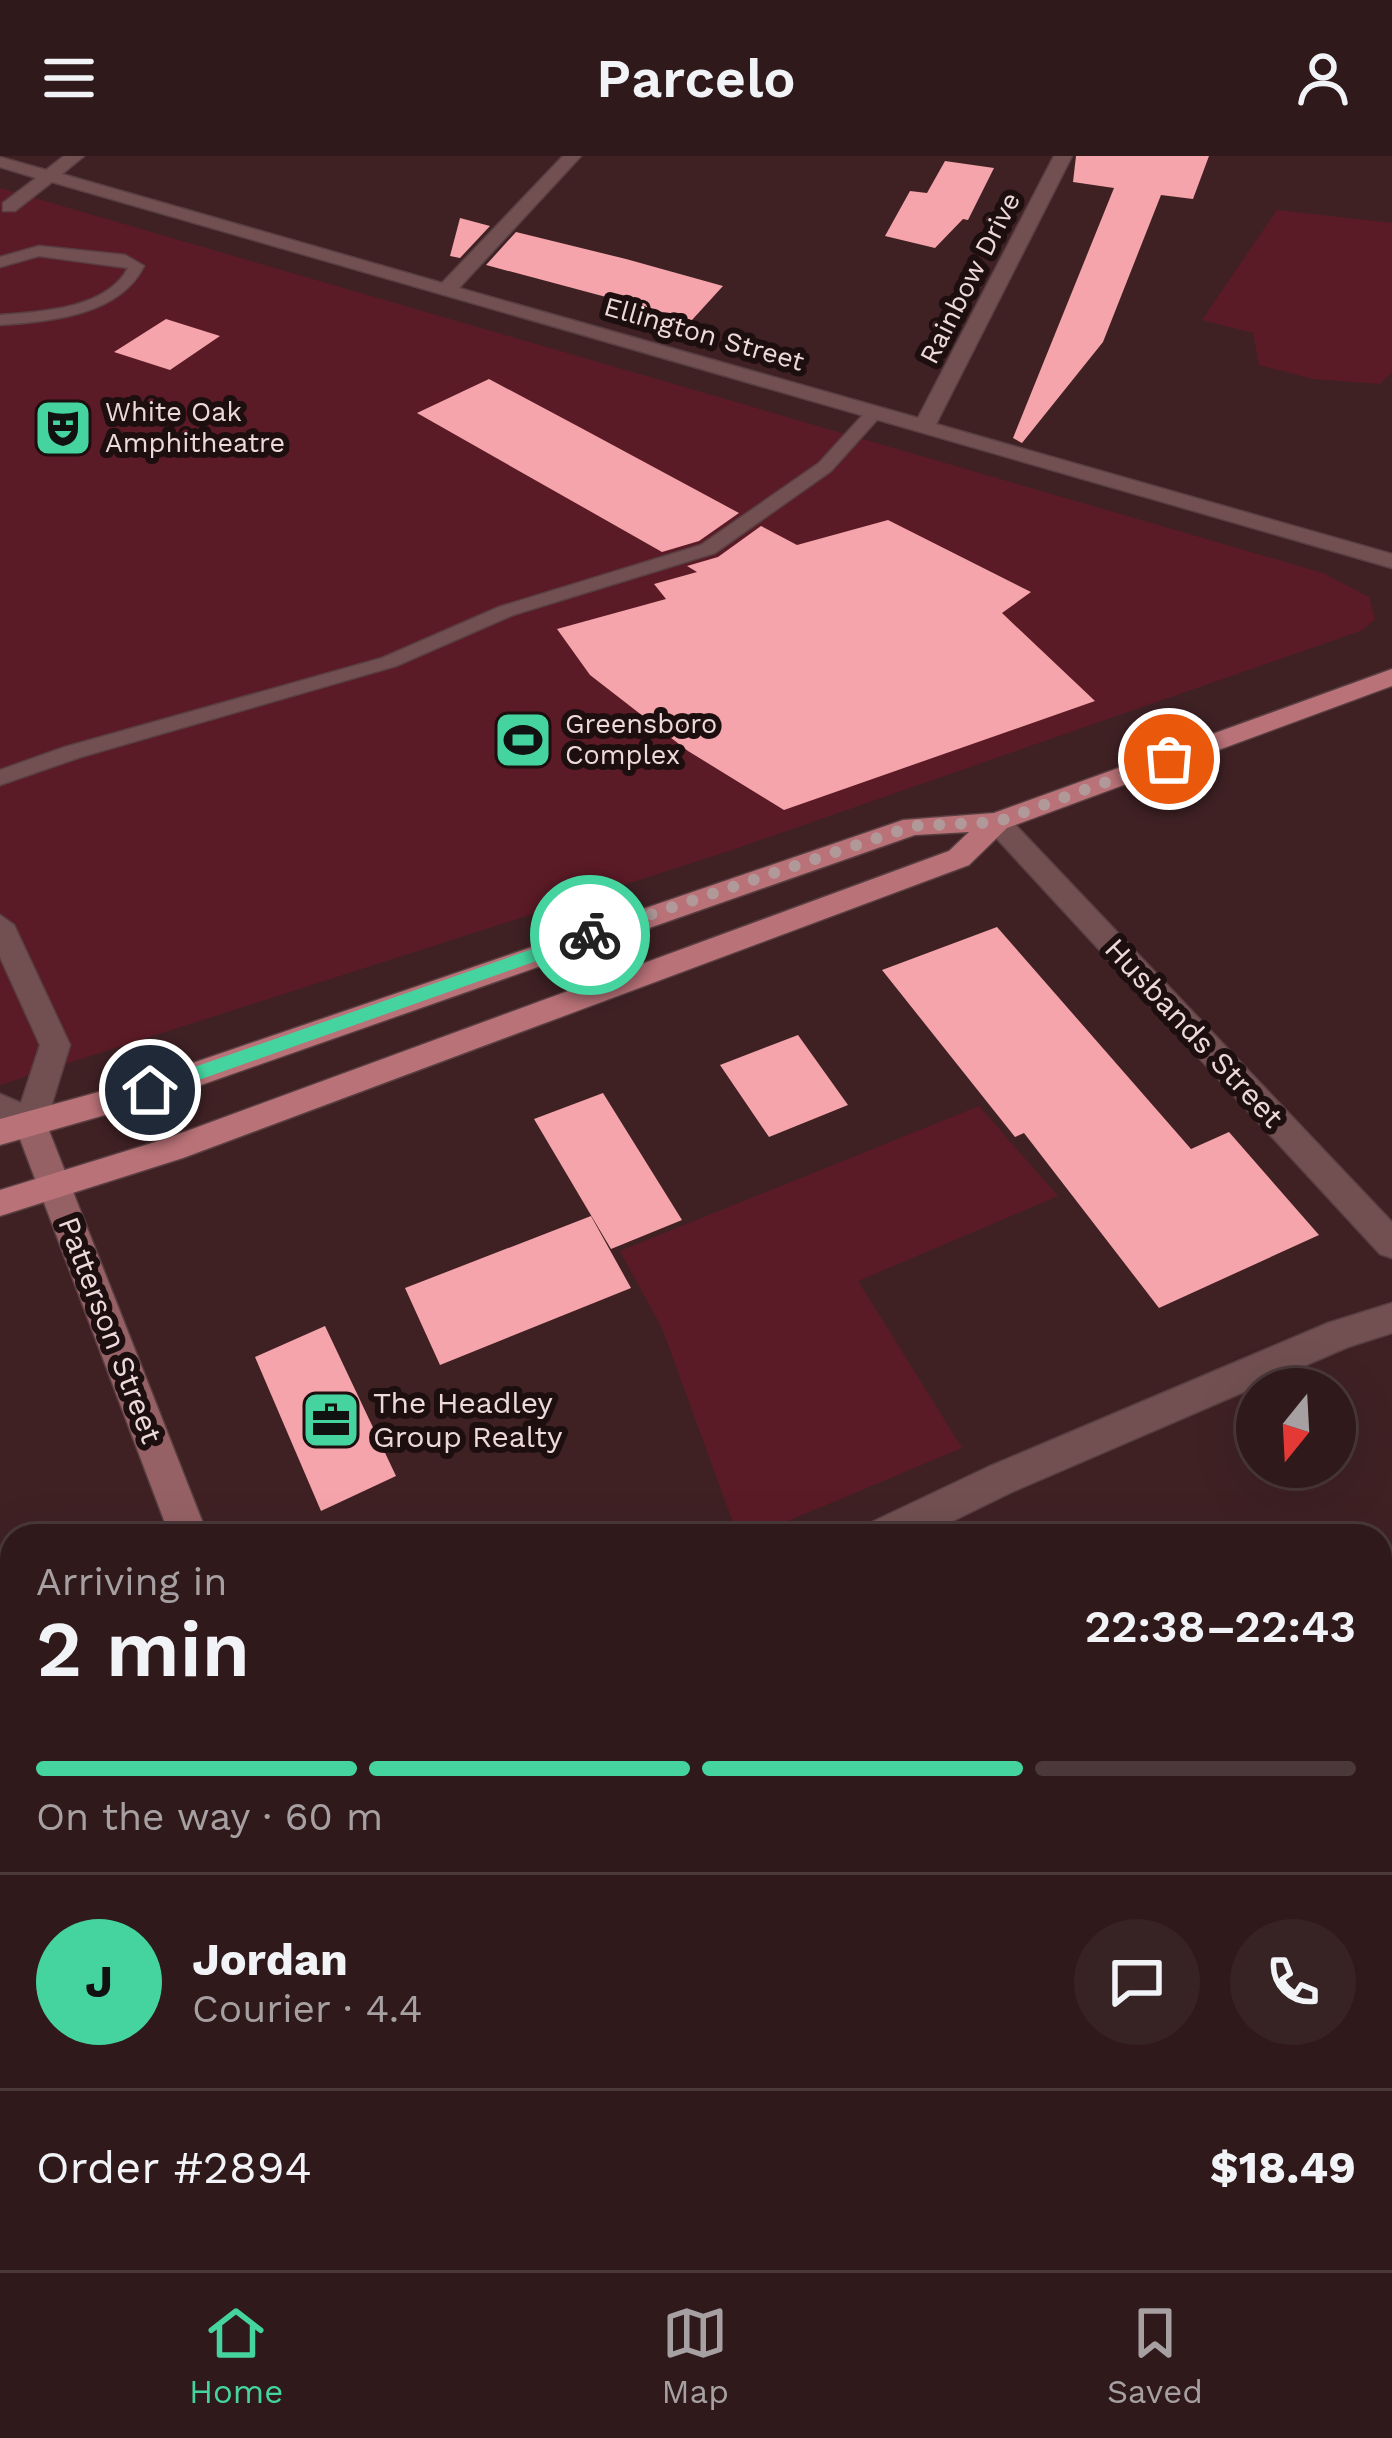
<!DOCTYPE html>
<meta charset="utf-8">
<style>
body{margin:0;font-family:"Work Sans",sans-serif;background:#372224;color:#f1f3f6;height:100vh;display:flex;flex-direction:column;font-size:45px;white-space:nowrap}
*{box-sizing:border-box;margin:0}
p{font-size:39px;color:#a7a0a3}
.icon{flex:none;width:66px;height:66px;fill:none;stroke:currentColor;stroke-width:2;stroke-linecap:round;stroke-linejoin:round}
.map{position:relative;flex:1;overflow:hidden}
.side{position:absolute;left:0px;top:1368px;width:1392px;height:747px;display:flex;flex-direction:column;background:#2f191b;border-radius:36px 36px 0 0;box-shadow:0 12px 48px #0002,0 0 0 3px #4a383a}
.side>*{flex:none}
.needle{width:78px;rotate:198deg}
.buttons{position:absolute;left:1236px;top:1212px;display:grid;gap:24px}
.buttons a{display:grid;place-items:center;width:120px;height:120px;border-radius:50%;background:#2f191b;box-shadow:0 12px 48px #0002,0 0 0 3px #4a383a;font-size:60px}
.pin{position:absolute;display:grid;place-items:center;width:102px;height:102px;color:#fff;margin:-51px;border:6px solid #fff;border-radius:50%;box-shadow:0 3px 12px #0007}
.courier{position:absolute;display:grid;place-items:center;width:120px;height:120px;margin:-60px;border:9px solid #45d49f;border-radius:50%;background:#fff;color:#222;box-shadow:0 3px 15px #0007}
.headline em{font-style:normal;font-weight:600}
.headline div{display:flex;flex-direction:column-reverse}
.headline{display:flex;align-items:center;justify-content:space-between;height:204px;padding:0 36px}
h1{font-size:78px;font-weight:600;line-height:90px}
.bar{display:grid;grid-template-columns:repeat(4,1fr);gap:18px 12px;align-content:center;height:144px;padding:0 36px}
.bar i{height:15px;border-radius:9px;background:#4a383a}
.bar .active{background:#45d49f}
.bar p{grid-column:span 4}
.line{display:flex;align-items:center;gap:30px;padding:0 36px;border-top:3px solid #4a383a}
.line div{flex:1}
.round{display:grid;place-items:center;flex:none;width:126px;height:126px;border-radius:63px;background:#372224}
header{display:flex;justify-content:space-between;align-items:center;height:156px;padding:0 36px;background:#2f191b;font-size:54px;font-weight:600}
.tab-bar{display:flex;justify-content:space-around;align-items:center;height:168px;border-top:3px solid #4a383a;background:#2f191b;font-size:33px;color:#a7a0a3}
.tab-bar a{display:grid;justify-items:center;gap:6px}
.tab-bar .active{color:#45d49f}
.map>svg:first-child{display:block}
.green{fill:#5b1b26}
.building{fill:#f4a4aa}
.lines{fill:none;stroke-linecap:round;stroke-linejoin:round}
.service-casing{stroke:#593f42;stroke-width:3}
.minor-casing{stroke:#593f42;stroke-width:3}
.secondary-casing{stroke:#593f42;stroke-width:3}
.primary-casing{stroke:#593f42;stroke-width:3}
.service{fill:#725052;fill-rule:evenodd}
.minor{fill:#725052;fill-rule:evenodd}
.secondary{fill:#966165;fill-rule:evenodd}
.primary{fill:#b97278;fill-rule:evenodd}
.route{fill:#45d49f}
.done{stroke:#b1999a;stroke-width:12;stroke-dasharray:0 21.6}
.labels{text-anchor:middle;stroke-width:12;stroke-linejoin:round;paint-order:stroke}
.far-street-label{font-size:27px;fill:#eed9da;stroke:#1d0f10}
.far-poi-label{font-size:27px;fill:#eed9da;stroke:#1d0f10;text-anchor:start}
.street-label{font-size:30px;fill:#eed9da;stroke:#1d0f10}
.poi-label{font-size:30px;fill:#eed9da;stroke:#1d0f10;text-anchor:start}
</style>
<header><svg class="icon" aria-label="menu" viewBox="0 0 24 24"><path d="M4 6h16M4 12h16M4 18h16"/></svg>Parcelo<svg class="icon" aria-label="person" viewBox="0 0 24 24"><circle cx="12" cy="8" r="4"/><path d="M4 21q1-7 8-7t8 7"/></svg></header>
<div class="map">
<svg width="1392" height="2114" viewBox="0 0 1392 2114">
<rect width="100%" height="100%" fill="#3f2124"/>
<path class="green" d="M0,32L1323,417L1369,441L1375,463L1363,474L729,695L0,929Z
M1277,54L1392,67V216L1380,228L1313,223L1259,209L1253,177L1202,164Z
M979,950L1058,1040L858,1125L962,1292L752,1380H738L662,1172L620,1095Z"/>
<path class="building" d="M1076,0H1209L1193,43L1161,39L1103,186L1022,287L1013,282L1114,32L1073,26Z
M945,5L994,12L968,64L963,63L935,92L885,80L910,35L927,37Z
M460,62L490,70L460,102L450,100Z
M516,76L626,103L723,130L692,164L486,109Z
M166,163L220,180L170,214L114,196Z
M489,223L583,273L739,357L699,385L662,396L417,257Z
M888,364L1031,436L1002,457L1095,545L784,654L688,595L590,519L557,473L666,443L654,428L697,416L687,410L718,401L761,370L797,389Z
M997,771L1191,993L1229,976L1319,1079L1159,1152L1024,977L1015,981L882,814Z
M798,879L848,949L769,981L720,909Z
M603,937L682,1064L611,1093L534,963Z
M591,1060L631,1132L440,1209L405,1132Z
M325,1170L396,1320L321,1355L255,1201Z"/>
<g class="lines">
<defs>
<path id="service" d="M39,90L125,99L144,110C119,160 50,165 0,169V159C40,156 107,153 128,112L39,100L0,111V101Z
M870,251L885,255L831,315L715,397L513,459L396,510L81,601L0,629V614L65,591L382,502L499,451L701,389L819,307Z"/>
<path id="minor" d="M64,0H84L62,18L442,127L563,0H581L459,132L918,262L1054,0H1072L936,268L1392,398V412L52,26L15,55H3V47L36,22L0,11V1L46,14Z
M997,657L1007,660L1392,1066V1102L1380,1098L987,672L983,666Z
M0,759L14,769L70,889L46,967L41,976L30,979L0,965V938L21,947L40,889L0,801Z
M1392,1147V1177L1348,1191L1014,1335L922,1380H864L870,1367L988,1311L1328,1167Z
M12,1764V1808L0,1813V1769Z"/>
<path id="secondary" d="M30,955L41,958L46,967L208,1380H170L14,967L19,958Z
M398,2103H446L449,2114H401Z"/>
<path id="primary" d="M1392,513V530L1007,672L969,709L183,1002L0,1060V1034L165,983L949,695L969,676L915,679L161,943L0,989V963L146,923L903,664L994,657Z"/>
</defs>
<use href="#service" class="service-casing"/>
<use href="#minor" class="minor-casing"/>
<use href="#secondary" class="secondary-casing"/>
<use href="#primary" class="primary-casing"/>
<use href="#service" class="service"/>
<use href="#minor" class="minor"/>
<use href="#secondary" class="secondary"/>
<use href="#primary" class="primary"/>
</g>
<path class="route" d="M590,773L599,779L596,784L156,939H143L140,934L143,929Z"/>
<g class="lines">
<path class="done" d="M590,779L913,670L997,666L1169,603"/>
</g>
<defs>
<symbol id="theatre-square" viewBox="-11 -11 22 22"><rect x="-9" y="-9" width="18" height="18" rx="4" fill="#45d49f" stroke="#1d0f10"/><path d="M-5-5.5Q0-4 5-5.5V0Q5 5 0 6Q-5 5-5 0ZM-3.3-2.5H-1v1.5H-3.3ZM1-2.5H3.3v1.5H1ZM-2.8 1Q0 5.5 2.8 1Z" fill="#111"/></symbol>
<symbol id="stadium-square" viewBox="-11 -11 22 22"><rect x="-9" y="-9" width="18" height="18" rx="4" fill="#45d49f" stroke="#1d0f10"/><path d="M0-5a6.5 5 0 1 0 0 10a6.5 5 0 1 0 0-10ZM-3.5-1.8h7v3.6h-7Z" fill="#111"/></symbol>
<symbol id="office-square" viewBox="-11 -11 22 22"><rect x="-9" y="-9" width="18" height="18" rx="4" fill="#45d49f" stroke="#1d0f10"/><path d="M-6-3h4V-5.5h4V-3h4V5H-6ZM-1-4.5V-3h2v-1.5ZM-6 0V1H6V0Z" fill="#111"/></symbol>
</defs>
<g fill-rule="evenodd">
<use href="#theatre-square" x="30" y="239" width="66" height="66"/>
<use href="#stadium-square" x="490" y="551" width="66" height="66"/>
<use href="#office-square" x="298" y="1231" width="66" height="66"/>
</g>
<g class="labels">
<g class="far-street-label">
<text transform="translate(970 122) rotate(-63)" y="9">Rainbow Drive</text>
<text transform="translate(704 178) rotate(16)" y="9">Ellington Street</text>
</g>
<g class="far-poi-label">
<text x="105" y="265">White Oak<tspan x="105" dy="31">Amphitheatre</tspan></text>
<text x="565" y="577">Greensboro<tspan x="565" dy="31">Complex</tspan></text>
</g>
<g class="street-label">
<text transform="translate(1194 877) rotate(47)" y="10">Husbands Street</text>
<text transform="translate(110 1174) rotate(69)" y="10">Patterson Street</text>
</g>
<g class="poi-label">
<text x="373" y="1257">The Headley<tspan x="373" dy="34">Group Realty</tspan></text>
</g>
</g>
</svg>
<div class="buttons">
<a><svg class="needle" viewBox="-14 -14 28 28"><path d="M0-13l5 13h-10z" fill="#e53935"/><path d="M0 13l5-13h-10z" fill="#a7a0a3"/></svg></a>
</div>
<div class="pin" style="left:1169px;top:603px;background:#ea580c"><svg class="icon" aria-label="bag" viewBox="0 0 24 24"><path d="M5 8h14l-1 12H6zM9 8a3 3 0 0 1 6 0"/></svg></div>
<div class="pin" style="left:150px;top:934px;background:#1f2937"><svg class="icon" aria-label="home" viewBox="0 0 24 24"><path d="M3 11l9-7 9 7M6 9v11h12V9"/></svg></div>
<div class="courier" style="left:590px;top:779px"><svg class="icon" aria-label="bike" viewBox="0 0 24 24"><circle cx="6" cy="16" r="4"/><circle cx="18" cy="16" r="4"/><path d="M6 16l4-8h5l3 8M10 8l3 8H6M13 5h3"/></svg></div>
<section class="side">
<div class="headline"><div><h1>2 min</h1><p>Arriving in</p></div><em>22:38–22:43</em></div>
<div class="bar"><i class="active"></i><i class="active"></i><i class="active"></i><i></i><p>On the way · 60 m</p></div>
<div class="line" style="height:216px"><b class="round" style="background:#45d49f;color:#111">J</b><div><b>Jordan</b><p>Courier · 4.4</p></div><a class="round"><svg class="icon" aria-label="chat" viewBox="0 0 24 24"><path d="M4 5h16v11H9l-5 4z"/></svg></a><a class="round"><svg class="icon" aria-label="phone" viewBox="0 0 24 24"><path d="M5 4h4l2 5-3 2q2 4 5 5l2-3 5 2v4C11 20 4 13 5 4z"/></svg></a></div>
<div class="line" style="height:156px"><div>Order #2894</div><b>$18.49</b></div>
</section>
</div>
<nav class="tab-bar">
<a class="active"><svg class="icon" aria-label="home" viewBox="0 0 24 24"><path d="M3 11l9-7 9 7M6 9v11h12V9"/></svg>Home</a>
<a><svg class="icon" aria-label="map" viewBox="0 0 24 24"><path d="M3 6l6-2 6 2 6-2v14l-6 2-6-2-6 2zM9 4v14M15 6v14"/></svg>Map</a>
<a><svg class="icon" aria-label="saved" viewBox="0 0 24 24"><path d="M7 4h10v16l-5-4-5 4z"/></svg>Saved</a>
</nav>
